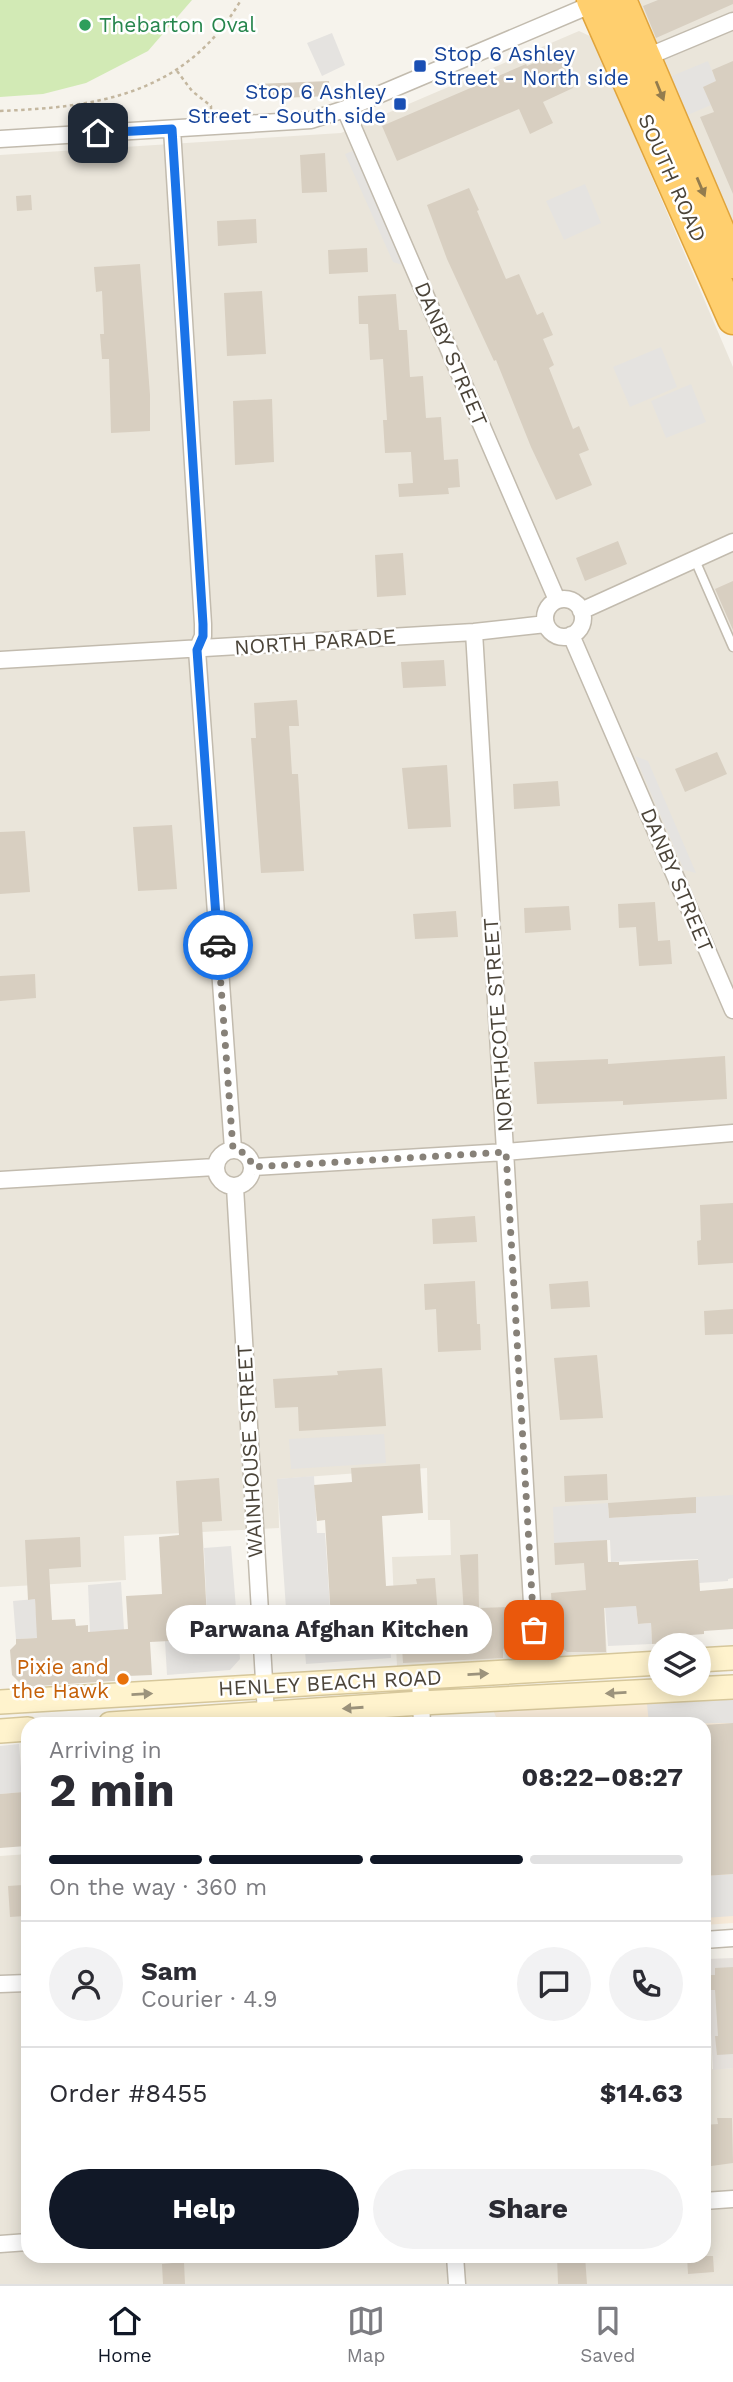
<!DOCTYPE html>
<meta charset="utf-8">
<style>
body{margin:0;font-family:"Work Sans",sans-serif;background:#f2f2f3;color:#2b2b33;height:100vh;display:flex;flex-direction:column;font-size:26px;white-space:nowrap}
*{box-sizing:border-box;margin:0}
p{font-size:23px;color:#7c7c81}
.icon{flex:none;width:38px;height:38px;fill:none;stroke:currentColor;stroke-width:2;stroke-linecap:round;stroke-linejoin:round}
.map{position:relative;flex:1;overflow:hidden}
.drawer{position:absolute;left:21px;top:1717px;width:690px;height:546px;display:flex;flex-direction:column;background:#fff;border-radius:21px;box-shadow:0 4px 18px #0003}
.drawer>*{flex:none}
.tools{position:absolute;left:648px;top:1633px;display:grid;gap:14px}
.tools a{display:grid;place-items:center;width:63px;height:63px;border-radius:50%;background:#fff;box-shadow:0 4px 18px #0003;font-size:35px}
.pin{position:absolute;display:grid;place-items:center;width:60px;height:60px;color:#fff;margin:-30px;border-radius:14px;box-shadow:0 4px 10px #0006}
.courier{position:absolute;display:grid;place-items:center;width:70px;height:70px;margin:-35px;border:5px solid #1a73e8;border-radius:50%;background:#fff;color:#222;box-shadow:0 2px 9px #0007}
.bubble{position:absolute;height:49px;border-radius:24px;background:#fff;box-shadow:0 4px 18px #0003;font-size:23px;font-weight:700;line-height:49px;text-align:center}
.summary em{font-style:normal;font-weight:700}
.summary div{display:flex;flex-direction:column-reverse}
.summary{display:flex;align-items:center;justify-content:space-between;height:119px;padding:0 28px}
h1{font-size:46px;font-weight:700;line-height:52px}
.bar{display:grid;grid-template-columns:repeat(4,1fr);gap:10px 7px;align-content:center;height:84px;padding:0 28px}
.bar i{height:9px;border-radius:5px;background:#e1e1e2}
.bar .selected{background:#111827}
.bar p{grid-column:span 4}
.line{display:flex;align-items:center;gap:18px;padding:0 28px;border-top:2px solid #e1e1e2}
.line div{flex:1}
.round{display:grid;place-items:center;flex:none;width:74px;height:74px;border-radius:37px;background:#f2f2f3}
.button{display:flex;gap:14px;margin-top:auto;padding:14px 28px}
.button a{flex:1;height:80px;border-radius:42px;background:#111827;color:#fff;font-size:28px;font-weight:700;line-height:80px;text-align:center}
.button a+a{background:#f2f2f3;color:#2b2b33}
.menu{display:flex;justify-content:space-around;align-items:center;height:98px;border-top:2px solid #e1e1e2;background:#fff;font-size:19px;color:#7c7c81}
.menu a{display:grid;justify-items:center;gap:4px}
.menu .selected{color:#111827}
.map>svg:first-child{display:block}
.residential{fill:#eae5da}
.commercial{fill:#f7ead8}
.industrial{fill:#e6e2dd}
.green{fill:#d2eab5}
.parking{fill:#e5e3e0}
.building{fill:#d8cfc1}
.lines{fill:none;stroke-linecap:round;stroke-linejoin:round}
.lane-casing{stroke:#c2bbae;stroke-width:11}
.street-casing{stroke:#c2bbae;stroke-width:19}
.secondary-casing{stroke:#d6c79b;stroke-width:26}
.highway-casing{stroke:#e0a43c;stroke-width:33}
.path{stroke:#c4b79f;stroke-width:2.5;stroke-dasharray:3.5 3.5;stroke-linecap:butt}
.lane{stroke:#fff;stroke-width:8}
.street{stroke:#fff;stroke-width:16}
.secondary{stroke:#fff3cd;stroke-width:23}
.highway{stroke:#ffcf6e;stroke-width:30}
.oneway{fill:#937c4e}
.oneway2{fill:#9c937c}
.done{stroke:#878178;stroke-width:7;stroke-dasharray:0 12.6}
.route{stroke:#1a73e8;stroke-width:9}
.leisure-dot{fill:#2e9e5b;stroke:#fff;stroke-width:2.5}
.transit-dot{fill:#1a4fb4;stroke:#fff;stroke-width:2.5}
.food-dot{fill:#e8710a;stroke:#fff;stroke-width:2.5}
.labels{text-anchor:middle;stroke-width:5;stroke-linejoin:round;paint-order:stroke}
.leisure-label{font-size:21px;fill:#27864d;stroke:#fff;text-anchor:start}
.transit-label{font-size:21px;fill:#164399;stroke:#fff;text-anchor:start}
.street-label{font-size:21px;fill:#4b4439;stroke:#fff}
.food-label{font-size:21px;fill:#c56008;stroke:#fff;text-anchor:end}
</style>
<div class="map">
<svg width="733" height="2284" viewBox="0 0 733 2284">
<rect width="100%" height="100%" fill="#f6f3ec"/>
<path class="residential" d="M634,0H733V228Z
M579,31L592,37L733,367V1501L599,1508L607,1656L397,1667L392,1557L451,1555L450,1520H428L427,1468L278,1479L279,1528L124,1536L126,1580L0,1587V155L341,133Z
M28,1854V2256H704V1960L707,1959L712,2069L733,2068V2284H0V1856Z"/>
<path class="commercial" d="M733,1699V1923L704,1925V1724H499L493,1710Z"/>
<path class="industrial" d="M733,1958V2068L713,2070L707,1959Z"/>
<path class="green" d="M0,0H192L148,51L86,83L43,94L0,97Z"/>
<path class="parking" d="M332,33L345,65L322,76L307,43Z
M708,61L716,81L703,87L711,105L683,117L667,78Z
M355,150L405,266L393,262L345,154Z
M585,184L601,223L564,240L546,201Z
M661,347L677,387L630,407L613,367Z
M691,384L706,422L666,438L651,401Z
M635,756L648,761L696,873L684,870Z
M384,1434L386,1463L291,1469L289,1439Z
M314,1476L317,1533H325L332,1636L389,1633L391,1658L306,1664L305,1651L289,1652L277,1479Z
M733,1495V1578L728,1579V1581L699,1583L698,1559L611,1562L610,1540L554,1543L553,1507L608,1503L609,1518L696,1513V1497Z
M231,1546L240,1659L230,1670L167,1675L165,1641L208,1639L204,1548Z
M121,1582L124,1630L90,1632L88,1585Z
M35,1599L36,1614L51,1613L52,1637L16,1639L13,1601Z
M636,1606L638,1624L651,1623L652,1644L608,1646L605,1607Z
M733,1699V1723L649,1724L647,1704Z
M19,1744L23,1792L0,1794V1746Z
M733,1874V1916L704,1918V1876Z"/>
<path class="building" d="M658,0H733V4L656,38L643,6Z
M558,53L573,88L543,102L553,123L530,134L519,109L397,161L382,126L526,64L527,66Z
M733,61V194L700,117L714,112L703,87L716,81L712,70Z
M329,81L330,96L256,99L255,84Z
M325,153L327,192L302,193L300,155Z
M469,188L479,210L477,211L506,279L519,274L537,315L543,312L553,335L543,339L554,365L549,368L573,429L579,426L589,450L579,454L592,485L556,500L531,447L496,360L494,361L447,259L427,205Z
M31,195L32,210L17,211L16,196Z
M256,219L257,243L218,246L217,221Z
M367,248L368,272L329,274L328,250Z
M140,264L150,395V431L111,433L109,359H102L100,334H104L102,291L96,292L94,267Z
M262,291L266,354L227,356L224,293Z
M396,294L399,330H407L410,377L423,376L426,418L441,417L444,460L458,459L460,487L448,488L449,494L399,497L398,484L413,483L411,452L385,453L383,420H387L383,359L370,360L368,324H359L358,296Z
M272,399L274,462L235,465L233,401Z
M618,541L627,564L585,581L576,558Z
M403,553L406,595L377,597L375,555Z
M733,581V630L715,589Z
M444,660L446,686L403,688L401,662Z
M297,700L299,726H289L292,774H298L304,871L261,873L251,738H256L254,703Z
M717,752L727,774L685,792L675,769Z
M447,765L451,827L408,829L402,768Z
M558,781L560,806L514,809L513,784Z
M172,825L177,889L138,891L133,827Z
M25,831L30,892L0,894V832Z
M655,902L658,941L670,940L672,964L639,966L636,927L619,928L618,904Z
M569,906L571,930L525,933L524,908Z
M456,911L458,937L415,939L413,914Z
M35,974L36,998L0,1001V976Z
M725,1056L727,1099L623,1105V1101L537,1104L534,1062L608,1059V1064Z
M733,1203V1263L698,1265L697,1241L701,1240L700,1205Z
M475,1216L477,1242L433,1244L432,1219Z
M475,1281L477,1324H480L481,1350L438,1352L436,1309L425,1310L424,1284Z
M588,1281L590,1307L551,1309L549,1284Z
M733,1309V1334L705,1335L704,1311Z
M597,1355L603,1418L560,1420L554,1358Z
M382,1368L386,1426L299,1431L298,1407L275,1408L273,1379L338,1375L337,1371Z
M420,1464L423,1513L382,1516L386,1586L417,1584L416,1579L435,1578L438,1616L464,1614L460,1555L478,1554L479,1608L508,1607L511,1644L503,1649V1658L403,1663L401,1632L332,1636L325,1520L317,1521L314,1485L352,1482L351,1468Z
M607,1474L608,1500L565,1502L564,1476Z
M219,1478L222,1521L202,1522L208,1639L150,1642L152,1675L127,1676V1680L24,1687L12,1675L10,1650L16,1644V1639L37,1638L35,1599L28,1600L25,1540L80,1537L81,1567L49,1569L52,1620L75,1619L76,1626L88,1625V1632L128,1629L126,1596L162,1594L159,1537L179,1535L176,1481Z
M696,1497V1513L609,1518L608,1503Z
M607,1540L608,1562H619V1565L698,1560L700,1591L733,1588V1629L704,1631V1634L678,1636L679,1642L652,1644L651,1623L638,1624L636,1606L604,1608L606,1652H567L554,1641L551,1593L586,1590L584,1563L555,1565L554,1543Z
M733,1723V1874L704,1876V1725Z
M23,1792L26,1846L0,1848V1794Z
M23,1885L25,1916L10,1917L8,1886Z
M733,1967V2054L717,2055L715,2036H718L715,1990H711L710,1975H715V1968Z
M717,2118H732L733,2163L704,2167V2125L718,2124Z
M557,2256H585L587,2284H558Z
M687,2256H713L714,2272L688,2274Z
M184,2262L185,2284H163L162,2264Z"/>
<g class="lines">
<defs>
<path id="lane" d="M695,560L733,647"/>
<path id="street" d="M642,59L733,21
M345,109L557,600
M172,129L203,624V636L197,650L233,1149
M0,139L311,120L345,109L600,1
M545 618a19 19 0 1 1 38 0a19 19 0 1 1-38 0Z
M581,611L733,542
M474,632L536,1670
M571,635L733,1010
M0,660L474,632L546,624
M216 1168a18 18 0 1 1 36 0a18 18 0 1 1-36 0Z
M253,1167L506,1152L733,1133
M0,1180L215,1167
M235,1187L266,1714
M420,1677L422,1724
M704,1940L733,1938
M0,1984L28,1983
M704,2201L733,2199
M0,2244L28,2242
M455,2256L457,2284"/>
<path id="secondary" d="M698,1660L733,1658
M0,1702L660,1663
M110,1724L421,1703L733,1687
M0,1731L28,1729"/>
<path id="highway" d="M592,0L733,319
M621,0L733,263"/>
</defs>
<use href="#lane" class="lane-casing"/>
<use href="#street" class="street-casing"/>
<use href="#secondary" class="secondary-casing"/>
<use href="#highway" class="highway-casing"/>
<path class="path" d="M177,71L192,91L211,106V110
M0,111C100,107 186,94 241,0"/>
<use href="#lane" class="lane"/>
<use href="#street" class="street"/>
<use href="#secondary" class="secondary"/>
<use href="#highway" class="highway"/>
</g>
<defs><path id="oneway-solid" d="M-6-.8H1V-3.2L6.5 0L1 3.2V.8H-6Z" transform="scale(1.75)"/></defs>
<g class="oneway">
<use href="#oneway-solid" transform="translate(660 91) rotate(68)"/>
<use href="#oneway-solid" transform="translate(701 187) rotate(67)"/>
</g>
<g class="oneway2">
<use href="#oneway-solid" transform="translate(478 1674) rotate(-3)"/>
<use href="#oneway-solid" transform="translate(616 1693) rotate(177)"/>
<use href="#oneway-solid" transform="translate(142 1694) rotate(-3)"/>
<use href="#oneway-solid" transform="translate(353 1708) rotate(176)"/>
</g>
<g class="lines">
<path class="done" d="M218,945L233,1149C245,1152 249,1156 253,1167L506,1152L534,1630"/>
<path class="route" d="M98,133L172,129L203,624V636L197,650L218,945"/>
</g>
<circle class="leisure-dot" cx="85" cy="25" r="7"/>
<g class="transit-dot">
<rect x="413" y="59" width="14" height="14" rx="3.5"/>
<rect x="393" y="97" width="14" height="14" rx="3.5"/>
</g>
<circle class="food-dot" cx="123" cy="1679" r="7"/>
<g class="labels">
<g class="leisure-label">
<text x="99" y="32">Thebarton Oval</text>
</g>
<g class="transit-label">
<text x="434" y="61">Stop 6 Ashley<tspan x="434" dy="24">Street - North side</tspan></text>
<text x="386" y="99" text-anchor="end">Stop 6 Ashley<tspan x="386" dy="24">Street - South side</tspan></text>
</g>
<g class="street-label">
<text transform="translate(672 178) rotate(66)" y="7">SOUTH ROAD</text>
<text transform="translate(451 354) rotate(67)" y="7">DANBY STREET</text>
<text transform="translate(315 642) rotate(-4)" y="7">NORTH PARADE</text>
<text transform="translate(677 880) rotate(67)" y="7">DANBY STREET</text>
<text transform="translate(498 1025) rotate(-94)" y="7">NORTHCOTE STREET</text>
<text transform="translate(250 1451) rotate(-93)" y="7">WAINHOUSE STREET</text>
<text transform="translate(330 1683) rotate(-3)" y="7">HENLEY BEACH ROAD</text>
</g>
<g class="food-label">
<text x="109" y="1674">Pixie and<tspan x="109" dy="24">the Hawk</tspan></text>
</g>
</g>
</svg>
<div class="tools">
<a><svg class="icon" aria-label="layers" viewBox="0 0 24 24"><path d="M12 4l9 5-9 5-9-5zM3 14l9 5 9-5"/></svg></a>
</div>
<div class="pin" style="left:534px;top:1630px;background:#ea580c"><svg class="icon" aria-label="bag" viewBox="0 0 24 24"><path d="M5 8h14l-1 12H6zM9 8a3 3 0 0 1 6 0"/></svg></div>
<div class="pin" style="left:98px;top:133px;background:#1f2937"><svg class="icon" aria-label="home" viewBox="0 0 24 24"><path d="M3 11l9-7 9 7M6 9v11h12V9"/></svg></div>
<div class="courier" style="left:218px;top:945px"><svg class="icon" aria-label="car" viewBox="0 0 24 24"><path d="M5 17H2v-5l4-1 3-4h7l3 4 3 1v5h-3M9 17h6M6 11h13"/><circle cx="7" cy="17" r="2"/><circle cx="17" cy="17" r="2"/></svg></div>
<div class="bubble" style="left:166px;top:1605px;width:326px">Parwana Afghan Kitchen</div>
<section class="drawer">
<div class="summary"><div><h1>2 min</h1><p>Arriving in</p></div><em>08:22–08:27</em></div>
<div class="bar"><i class="selected"></i><i class="selected"></i><i class="selected"></i><i></i><p>On the way · 360 m</p></div>
<div class="line" style="height:126px"><a class="round"><svg class="icon" aria-label="person" viewBox="0 0 24 24"><circle cx="12" cy="8" r="4"/><path d="M4 21q1-7 8-7t8 7"/></svg></a><div><b>Sam</b><p>Courier · 4.9</p></div><a class="round"><svg class="icon" aria-label="chat" viewBox="0 0 24 24"><path d="M4 5h16v11H9l-5 4z"/></svg></a><a class="round"><svg class="icon" aria-label="phone" viewBox="0 0 24 24"><path d="M5 4h4l2 5-3 2q2 4 5 5l2-3 5 2v4C11 20 4 13 5 4z"/></svg></a></div>
<div class="line" style="height:91px"><div>Order #8455</div><b>$14.63</b></div>
<div class="button"><a>Help</a><a>Share</a></div>
</section>
</div>
<nav class="menu">
<a class="selected"><svg class="icon" aria-label="home" viewBox="0 0 24 24"><path d="M3 11l9-7 9 7M6 9v11h12V9"/></svg>Home</a>
<a><svg class="icon" aria-label="map" viewBox="0 0 24 24"><path d="M3 6l6-2 6 2 6-2v14l-6 2-6-2-6 2zM9 4v14M15 6v14"/></svg>Map</a>
<a><svg class="icon" aria-label="saved" viewBox="0 0 24 24"><path d="M7 4h10v16l-5-4-5 4z"/></svg>Saved</a>
</nav>
